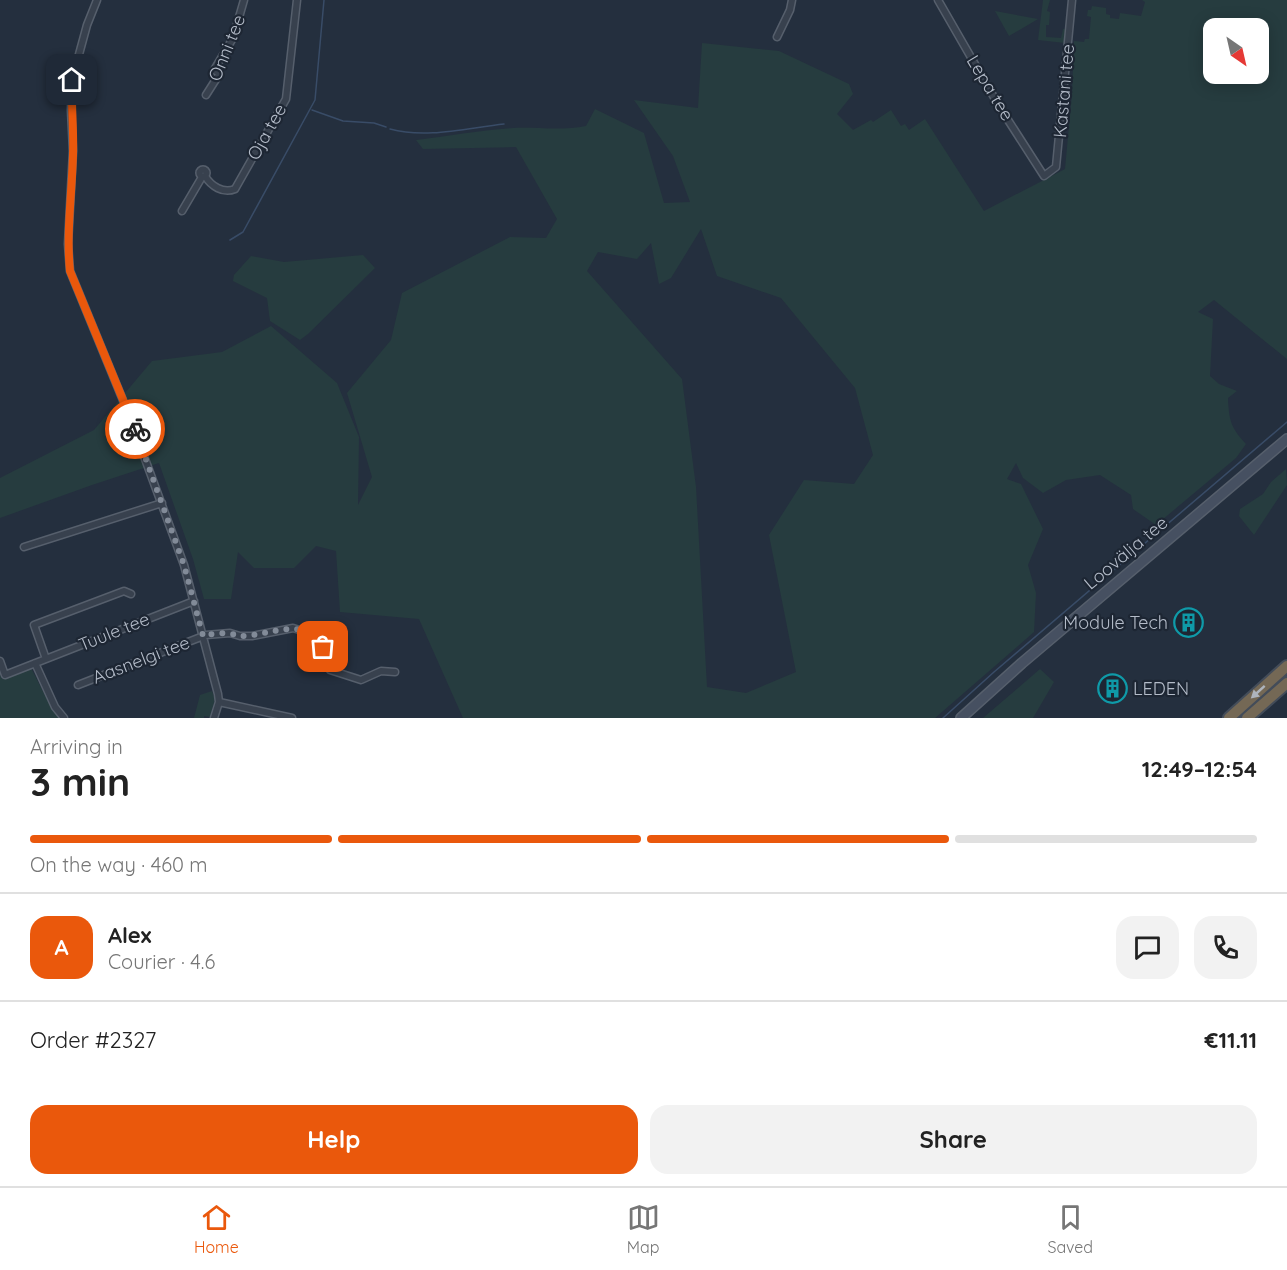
<!DOCTYPE html>
<meta charset="utf-8">
<style>
body{margin:0;font-family:Quicksand,sans-serif;background:#f2f2f2;color:#222;height:100vh;display:flex;flex-direction:column;font-size:22px;white-space:nowrap}
*{box-sizing:border-box;margin:0}
p{font-size:20px;color:#767676}
.icon{flex:none;width:33px;height:33px;fill:none;stroke:currentColor;stroke-width:2;stroke-linecap:round;stroke-linejoin:round}
.map{position:relative;height:718px;overflow:hidden}
.sheet{display:flex;flex-direction:column;background:#fff;flex:1}
.sheet>*{flex:none}
.needle{width:39px;rotate:146deg}
.controls{position:absolute;left:1203px;top:18px;display:grid;gap:12px}
.controls a{display:grid;place-items:center;width:66px;height:66px;border-radius:12px;background:#fff;box-shadow:0 3px 15px #0003;font-size:30px}
.pin{position:absolute;display:grid;place-items:center;width:51px;height:51px;color:#fff;margin:-26px;border-radius:12px;box-shadow:0 3px 9px #0006}
.courier{position:absolute;display:grid;place-items:center;width:60px;height:60px;margin:-30px;border:4px solid #ea580c;border-radius:50%;background:#fff;color:#222;box-shadow:0 2px 8px #0007}
.head em{font-style:normal;font-weight:700}
.head div{display:flex;flex-direction:column-reverse}
.head{display:flex;align-items:center;justify-content:space-between;height:102px;padding:0 30px}
h1{font-size:39px;font-weight:700;line-height:45px}
.bar{display:grid;grid-template-columns:repeat(4,1fr);gap:9px 6px;align-content:center;height:72px;padding:0 30px}
.bar i{height:8px;border-radius:4px;background:#e0e0e0}
.bar .active{background:#ea580c}
.bar p{grid-column:span 4}
.line{display:flex;align-items:center;gap:15px;padding:0 30px;border-top:2px solid #e0e0e0}
.line div{flex:1}
.round{display:grid;place-items:center;flex:none;width:63px;height:63px;border-radius:18px;background:#f2f2f2}
.cta{display:flex;gap:12px;margin-top:auto;padding:12px 30px}
.cta a{flex:1;height:69px;border-radius:18px;background:#ea580c;color:#fff;font-size:24px;font-weight:700;line-height:69px;text-align:center}
.cta a+a{background:#f2f2f2;color:#222}
.dock{display:flex;justify-content:space-around;align-items:center;height:84px;border-top:2px solid #e0e0e0;background:#fff;font-size:16px;color:#767676}
.dock a{display:grid;justify-items:center;gap:3px}
.dock .active{color:#ea580c}
.map>svg:first-child{display:block}
.green{fill:#263c3f;fill-rule:evenodd}
.lines{fill:none;stroke-linecap:round;stroke-linejoin:round}
.stream{stroke:#394c67;stroke-width:1.5}
.street-casing{stroke:#565f6c;stroke-width:9}
.secondary-casing{stroke:#565f6c;stroke-width:12}
.highway-casing{stroke:#434c59;stroke-width:14}
.street{stroke:#38414e;stroke-width:6}
.secondary{stroke:#465061;stroke-width:9}
.highway{stroke:#746855;stroke-width:10}
.oneway{fill:#aeb4bd}
.done{stroke:#828b98;stroke-width:6;stroke-dasharray:0 10.8}
.route{stroke:#ea580c;stroke-width:8}
.labels{text-anchor:middle;stroke-width:4.5;stroke-linejoin:round;paint-order:stroke}
.street-label{font-size:18px;fill:#b4bcc9;stroke:#1d2633}
.poi-label{font-size:18px;fill:#b4bcc9;stroke:#1d2633;text-anchor:end}
</style>
<div class="map">
<svg width="1287" height="718" viewBox="0 0 1287 718">
<rect width="100%" height="100%" fill="#242f3e"/>
<path class="green" d="M1043,0H1050L1047,11L1050,12L1049,25H1046V37L1061,38L1063,29H1066L1065,43L1038,40Z
M1142,0H1287V359L1214,300L1198,312L1213,319L1210,376L1219,384L1237,391L1228,398C1229,421 1231,428 1246,444L1236,458L1156,525L1133,509L1131,495L1100,475L1066,480L1043,493L1023,478L1016,463L1007,479L1021,484L1043,529L1028,565L1036,593L1034,632L935,718H463L419,619L340,612L336,551L316,546L294,568H254L238,552L231,599H204L193,559L159,463L92,485L0,518V478L94,430L152,361L222,352L271,326L337,383L359,437L358,505L372,477L347,393L391,340L402,293L510,237L546,238L557,219L516,147L423,149L416,140C448,136 481,130 513,128C537,127 562,131 586,126L595,109L644,133L664,203L690,202L673,156L634,100L698,108L702,43L779,51L849,84L853,94L837,114L853,130L871,120L873,122L891,110L901,126L905,124L909,130L925,119L984,211L1065,169L1072,94L1074,41L1084,42L1085,39H1089L1091,17L1087,16L1088,10H1091L1092,6L1106,8V14L1110,15V18L1119,19L1120,13L1141,16L1145,2ZM1214,28H1258V74H1214ZM701,229L717,276L781,298L855,388L873,455L854,484L804,480L769,535L796,672L746,693L707,687L696,487L682,379L587,271L598,252L637,259L651,243L659,284L671,278Z
M995,11L1038,19L1009,36Z
M363,255L375,268L308,334L300,340L270,321L267,298L233,281L234,275L251,256L284,262Z
M1286,469L1287,485L1254,535L1239,516L1240,509L1263,494L1271,482Z
M31,668L52,709L60,718H0V675L2,679Z
M1040,669L1054,682L1033,718H983Z
M212,691L215,699L210,717L204,716V718H194L200,695Z"/>
<g class="lines">
<path class="stream" d="M312,110L343,121L374,123L386,127
M390,129C426,139 467,128 504,124
M230,240L243,232L315,100L324,0
M943,718L994,672L1287,422"/>
<defs>
<path id="street" d="M97,0L87,25L72,80L71,110L73,151L68,244L70,271L127,410L184,565L218,694L219,702L214,718
M938,0L999,106L1044,176L1056,167L1072,0
M777,37L790,10L792,0
M206,95L220,73L214,70L233,38L244,0
M199.5 173a3.5 3.5 0 1 1 7 0a3.5 3.5 0 1 1-7 0Z
M205,176C211,186 223,194 235,189L286,99L297,0
M182,211L202,177
M24,547L162,503
M46,659L34,625L124,591L131,594
M0,661L5,675L194,601
M35,663L55,707L64,718
M78,685L206,635L230,633L240,636H252L293,628L309,633L318,639L323,647L327,665L330,670L361,680L381,671L395,672
M219,702L292,718"/>
<path id="secondary" d="M961,718L1022,663L1287,439"/>
<path id="highway" d="M1229,718L1287,666
M1247,718L1287,683"/>
</defs>
<use href="#street" class="street-casing"/>
<use href="#secondary" class="secondary-casing"/>
<use href="#highway" class="highway-casing"/>
<use href="#street" class="street"/>
<use href="#secondary" class="secondary"/>
<use href="#highway" class="highway"/>
</g>
<defs><path id="oneway-solid" d="M-6-.8H1V-3.2L6.5 0L1 3.2V.8H-6Z" transform="scale(1.5)"/></defs>
<use class="oneway" href="#oneway-solid" transform="translate(1258 692) rotate(138)"/>
<g class="lines">
<path class="done" d="M135,429L184,565L203,636C212,634 223,632 232,634C237,635 240,636 245,636C274,634 303,616 323,647"/>
<path class="route" d="M72,80C71,105 74,130 73,155C72,193 66,233 70,271L135,429"/>
</g>
<defs>
<symbol id="building-ring" viewBox="-11 -11 22 22"><circle r="9.5" fill="#1d2633" stroke="#0f9aa8" stroke-width="1.5"/><path d="M-4-6H4V6H1V3H-1V6H-4ZM-2.5-4.3h1.7v1.8h-1.7ZM.8-4.3h1.7v1.8H.8ZM-2.5-1h1.7V.8h-1.7ZM.8-1h1.7V.8H.8Z" fill="#0f9aa8"/></symbol>
</defs>
<g fill-rule="evenodd">
<use href="#building-ring" x="1172" y="606" width="33" height="33"/>
<use href="#building-ring" x="1096" y="672" width="33" height="33"/>
</g>
<g class="labels">
<g class="street-label">
<text transform="translate(227 48) rotate(-68)" y="6">Onni tee</text>
<text transform="translate(990 88) rotate(59)" y="6">Lepa tee</text>
<text transform="translate(1064 91) rotate(-85)" y="6">Kastani tee</text>
<text transform="translate(267 132) rotate(-61)" y="6">Oja tee</text>
<text transform="translate(1126 553) rotate(-40)" y="6">Loovälja tee</text>
<text transform="translate(114 632) rotate(-22)" y="6">Tuule tee</text>
<text transform="translate(141 660) rotate(-21)" y="6">Aasnelgi tee</text>
</g>
<g class="poi-label">
<text x="1168" y="629">Module Tech</text>
<text x="1133" y="695" text-anchor="start">LEDEN</text>
</g>
</g>
</svg>
<div class="controls">
<a><svg class="needle" viewBox="-14 -14 28 28"><path d="M0-13l5 13h-10z" fill="#e53935"/><path d="M0 13l5-13h-10z" fill="#767676"/></svg></a>
</div>
<div class="pin" style="left:323px;top:647px;background:#ea580c"><svg class="icon" aria-label="bag" viewBox="0 0 24 24"><path d="M5 8h14l-1 12H6zM9 8a3 3 0 0 1 6 0"/></svg></div>
<div class="pin" style="left:72px;top:80px;background:#1f2937"><svg class="icon" aria-label="home" viewBox="0 0 24 24"><path d="M3 11l9-7 9 7M6 9v11h12V9"/></svg></div>
<div class="courier" style="left:135px;top:429px"><svg class="icon" aria-label="bike" viewBox="0 0 24 24"><circle cx="6" cy="16" r="4"/><circle cx="18" cy="16" r="4"/><path d="M6 16l4-8h5l3 8M10 8l3 8H6M13 5h3"/></svg></div>
</div>
<section class="sheet">
<div class="head"><div><h1>3 min</h1><p>Arriving in</p></div><em>12:49–12:54</em></div>
<div class="bar"><i class="active"></i><i class="active"></i><i class="active"></i><i></i><p>On the way · 460 m</p></div>
<div class="line" style="height:108px"><b class="round" style="background:#ea580c;color:#fff">A</b><div><b>Alex</b><p>Courier · 4.6</p></div><a class="round"><svg class="icon" aria-label="chat" viewBox="0 0 24 24"><path d="M4 5h16v11H9l-5 4z"/></svg></a><a class="round"><svg class="icon" aria-label="phone" viewBox="0 0 24 24"><path d="M5 4h4l2 5-3 2q2 4 5 5l2-3 5 2v4C11 20 4 13 5 4z"/></svg></a></div>
<div class="line" style="height:78px"><div>Order #2327</div><b>€11.11</b></div>
<div class="cta"><a>Help</a><a>Share</a></div>
</section>
<nav class="dock">
<a class="active"><svg class="icon" aria-label="home" viewBox="0 0 24 24"><path d="M3 11l9-7 9 7M6 9v11h12V9"/></svg>Home</a>
<a><svg class="icon" aria-label="map" viewBox="0 0 24 24"><path d="M3 6l6-2 6 2 6-2v14l-6 2-6-2-6 2zM9 4v14M15 6v14"/></svg>Map</a>
<a><svg class="icon" aria-label="saved" viewBox="0 0 24 24"><path d="M7 4h10v16l-5-4-5 4z"/></svg>Saved</a>
</nav>
